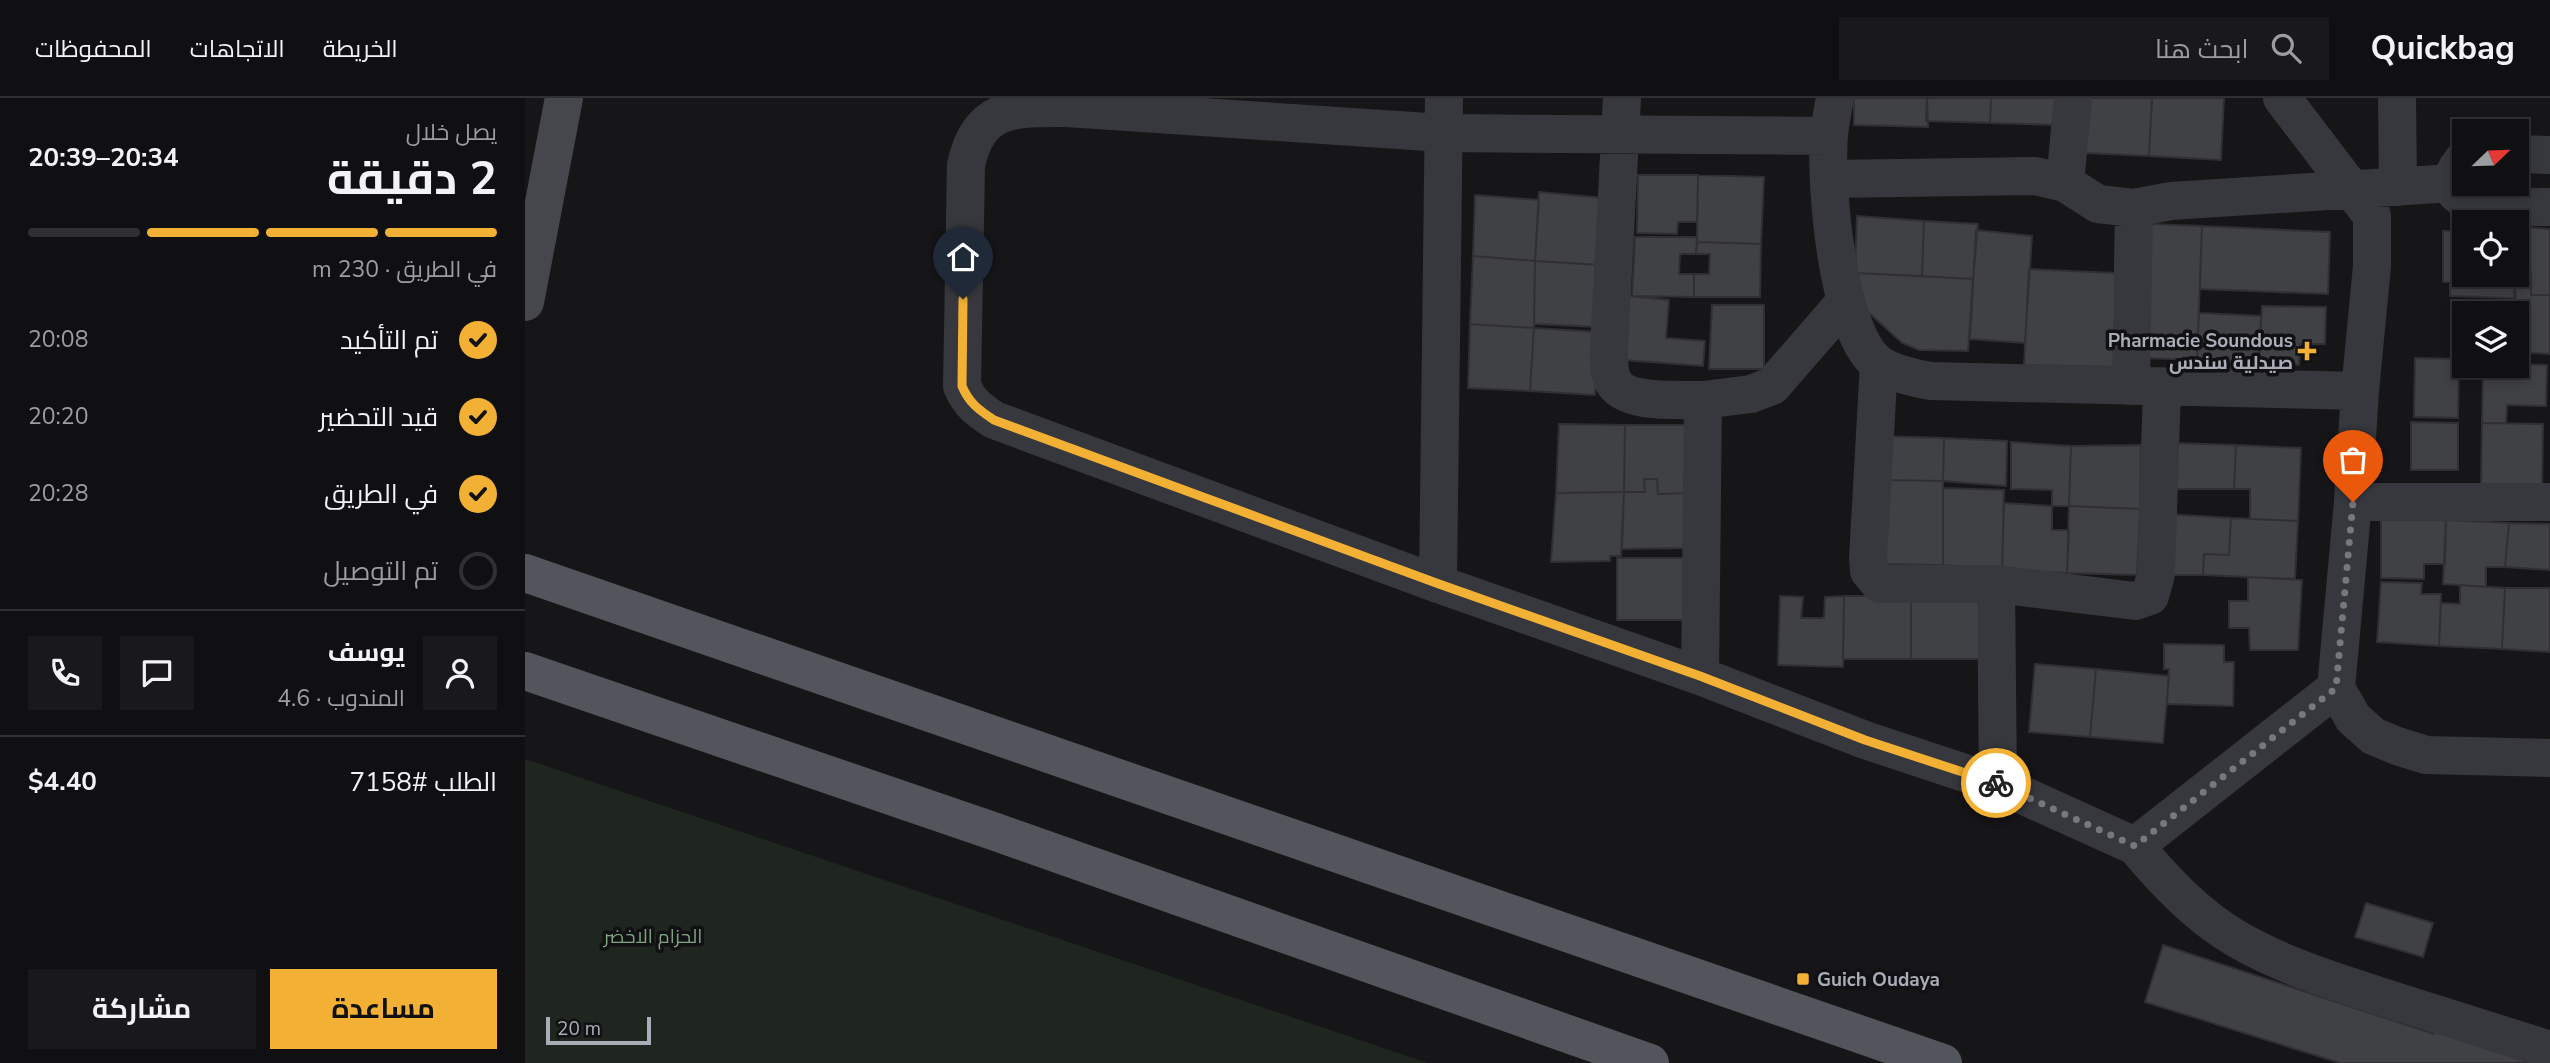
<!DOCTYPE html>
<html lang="ar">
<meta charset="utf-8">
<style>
body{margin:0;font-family:"Nunito Sans",Cairo,sans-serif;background:#19191b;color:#f1f3f6;direction:rtl;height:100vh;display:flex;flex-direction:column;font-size:26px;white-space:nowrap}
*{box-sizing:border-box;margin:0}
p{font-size:23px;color:#9c9d9f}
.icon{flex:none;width:38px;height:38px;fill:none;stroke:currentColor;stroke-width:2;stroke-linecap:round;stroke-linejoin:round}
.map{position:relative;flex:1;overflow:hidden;direction:ltr}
.drawer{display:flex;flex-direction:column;background:#101012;width:525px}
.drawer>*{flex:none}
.needle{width:46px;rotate:67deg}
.fabs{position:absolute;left:1927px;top:21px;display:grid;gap:14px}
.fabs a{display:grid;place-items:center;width:77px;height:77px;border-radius:0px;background:#101012;box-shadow:0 4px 10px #0003,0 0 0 2px #303032;font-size:35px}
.scale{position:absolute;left:21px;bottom:18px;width:105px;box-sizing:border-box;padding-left:7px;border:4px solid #a8adb8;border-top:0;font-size:19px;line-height:24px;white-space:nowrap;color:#a8adb8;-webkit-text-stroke:5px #111113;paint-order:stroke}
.pin{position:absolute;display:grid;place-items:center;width:60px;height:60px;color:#fff;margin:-72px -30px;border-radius:50% 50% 50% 0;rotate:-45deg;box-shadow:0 0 7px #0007}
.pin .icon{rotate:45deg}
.courier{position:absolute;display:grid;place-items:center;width:70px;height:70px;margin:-35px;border:5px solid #f2b134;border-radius:50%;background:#fff;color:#222;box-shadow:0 2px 9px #0007}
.summary em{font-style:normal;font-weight:700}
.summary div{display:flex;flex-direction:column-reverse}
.summary{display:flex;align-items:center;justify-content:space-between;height:119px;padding:0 28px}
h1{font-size:46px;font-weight:700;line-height:52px}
.bar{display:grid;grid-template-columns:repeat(4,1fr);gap:10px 7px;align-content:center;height:84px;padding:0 28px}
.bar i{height:9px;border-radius:5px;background:#303032}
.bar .on{background:#f2b134}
.bar p{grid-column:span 4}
.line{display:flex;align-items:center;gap:18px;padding:0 28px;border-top:2px solid #303032}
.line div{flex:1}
.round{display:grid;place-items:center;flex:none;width:74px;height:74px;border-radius:0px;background:#19191b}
ol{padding:0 28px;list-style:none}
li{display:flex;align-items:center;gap:21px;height:77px}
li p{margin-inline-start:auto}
li .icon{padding:7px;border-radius:50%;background:#f2b134;color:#111;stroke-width:4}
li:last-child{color:#9c9d9f}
li i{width:38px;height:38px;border:4px solid #303032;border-radius:50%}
.button{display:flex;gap:14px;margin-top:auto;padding:14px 28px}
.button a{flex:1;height:80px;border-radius:0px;background:#f2b134;color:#111;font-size:28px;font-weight:700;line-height:80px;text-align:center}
.button a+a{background:#19191b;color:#f1f3f6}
header{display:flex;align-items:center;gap:42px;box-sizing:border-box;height:98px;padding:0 35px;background:#101012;border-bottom:2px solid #303032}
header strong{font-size:33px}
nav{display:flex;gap:38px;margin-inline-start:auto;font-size:24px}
.search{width:490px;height:63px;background:#19191b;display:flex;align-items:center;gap:18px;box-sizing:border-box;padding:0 24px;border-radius:0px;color:#9c9d9f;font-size:26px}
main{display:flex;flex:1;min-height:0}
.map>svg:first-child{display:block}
.green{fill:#1e261f}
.building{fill:#404145;stroke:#303034;stroke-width:2}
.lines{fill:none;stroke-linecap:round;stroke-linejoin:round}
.street{stroke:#37383d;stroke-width:38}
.secondary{stroke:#45474d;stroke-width:38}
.primary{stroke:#53555c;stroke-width:38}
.done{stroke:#757880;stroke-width:7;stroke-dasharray:0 12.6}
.route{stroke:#f2b134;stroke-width:9}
.poi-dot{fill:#f2b134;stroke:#111113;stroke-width:2.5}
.labels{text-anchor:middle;stroke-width:7;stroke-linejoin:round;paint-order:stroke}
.poi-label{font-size:19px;font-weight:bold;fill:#a8adb8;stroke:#111113;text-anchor:end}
.park-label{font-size:19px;fill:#7fa381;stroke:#111113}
</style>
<header>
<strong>Quickbag</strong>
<div class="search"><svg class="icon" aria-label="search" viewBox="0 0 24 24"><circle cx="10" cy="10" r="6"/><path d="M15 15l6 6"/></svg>ابحث هنا</div>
<nav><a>الخريطة</a><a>الاتجاهات</a><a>المحفوظات</a></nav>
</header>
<main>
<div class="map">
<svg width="2025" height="965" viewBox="0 0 2025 965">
<rect width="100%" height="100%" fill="#161618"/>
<path class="green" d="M0,661L903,965H0Z"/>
<path class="building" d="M1329,0H1402L1403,29L1329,27Z
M1402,0H1466L1465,25L1401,23Z
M1466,0H1535L1534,27L1465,25Z
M1562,0H1627L1624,58L1559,55Z
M1627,0H1699L1696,62L1624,58Z
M1113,77H1173L1172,124H1153L1152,136L1112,135Z
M1173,77L1239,79L1236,146L1172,144Z
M1014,94L1079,100L1075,167L1010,163Z
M950,97L1014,102L1010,163L948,158Z
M1332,118L1399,123L1397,178L1330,175Z
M1399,123L1453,126L1448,181L1397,178Z
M1625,126L1677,128L1672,262L1620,260Z
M1933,126H1939V177H1989V200L1925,198V184H1918V133H1933Z
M1677,128L1805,134L1803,196L1675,191Z
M1997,129L2025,131V197H2006V174H1992V137H1997Z
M1451,132L1507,138L1500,245L1445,241Z
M1110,139H1172L1171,156H1155L1154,176H1169V199L1107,198Z
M1172,144L1236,146L1235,199H1169V176H1184L1185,156H1171Z
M948,158L1010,163L1009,230L945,226Z
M1010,163L1075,167L1073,229L1009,226Z
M1504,171L1591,175L1589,269L1499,267Z
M1330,175L1448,181L1443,253L1394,252L1377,245L1343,214Z
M1990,179H2005L2006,197H2025V256L1992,254Z
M1104,198L1144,202L1141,240L1180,243L1178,268L1099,262Z
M1187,207H1239V271H1184Z
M1737,208L1801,209L1800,246H1775L1774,267L1734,264Z
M1674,215L1736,218L1734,264H1720L1719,275L1687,274V262H1672Z
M945,226L1009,230L1005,293L943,290Z
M1009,230L1074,234L1070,297L1005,293Z
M1890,260L1934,261L1933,320L1889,319Z
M1992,266L2022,267L2021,308L1982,307L1981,325H1957L1958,268Z
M1886,324L1933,325V372H1886Z
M1957,325L2018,326L2017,391L1956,390Z
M1034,326L1100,327L1099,394L1031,395Z
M1100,327H1167L1166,395L1133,396L1132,381H1119L1120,394H1099Z
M1356,338L1419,340L1418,383L1355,382Z
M1419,340L1482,343L1481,388L1418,383Z
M1486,344L1546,348L1544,408H1527V392L1486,391Z
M1649,345L1711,347L1709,391H1649Z
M1616,347L1615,411L1544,408L1546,348Z
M1711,347L1776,350L1773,423L1725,421V391H1709Z
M1119,381H1132L1133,396L1166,395L1164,450L1097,451L1099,394H1120Z
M1355,382L1418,383V467L1354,466Z
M1418,390L1479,392L1477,472L1418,467Z
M1099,394L1096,458H1085V463L1026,464L1031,395Z
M1479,405L1527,408V432H1544L1542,475L1477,472Z
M1544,408L1615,411L1612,477L1542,475Z
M1641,416L1706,420L1704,457L1679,456L1678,477H1640Z
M1706,420L1773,423L1770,481L1678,477L1679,456L1704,457Z
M1856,422H1921L1920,466H1899V481L1856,480Z
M1921,422L1984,425L1980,469H1961V489L1918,486Z
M1984,425L2025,426V472L1980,469Z
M1092,460H1162V522H1092Z
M1723,479L1777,482L1773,552H1725L1724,530H1704V503H1723Z
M1856,484L1897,485L1896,496H1916L1914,548L1852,544Z
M1935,487L1980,490L1977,551L1914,548L1916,505L1935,506Z
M1980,490H2025V554L1977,551Z
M1255,498L1278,499L1276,520H1299L1300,499L1319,498L1318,569L1253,567Z
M1319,498H1386V561H1318Z
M1386,498H1454L1455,561H1386Z
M1639,546L1699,547V564H1709L1708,608L1642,606L1644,571H1639Z
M1510,566L1571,571L1565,639L1504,634Z
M1571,571L1644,578L1638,645L1565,639Z
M1841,805L1908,825L1898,859L1830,839Z
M1638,847L1909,936L1912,926L2009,965H1815L1620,904Z"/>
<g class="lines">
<path class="street" d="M1097,0L1084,250C1084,261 1083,273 1088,283C1100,307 1154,301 1178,302L1175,578
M1310,0C1308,12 1305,25 1304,37C1300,87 1312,238 1355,267C1370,276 1389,280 1406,283L1835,293
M1757,0L1847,118V168L1835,293L1828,404L1811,590L1828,620L1848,638L1872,648L1901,657L2025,660
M1872,0L1873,89
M1304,38L918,35L542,10C490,10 454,7 441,67L437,288C444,305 454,312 469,322L913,486L1175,578L1340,642L1473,686L1610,748
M1992,56L2025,57
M1937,63C1895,116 1999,109 2025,109
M1305,81L1510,78L1540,85L1573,106L1609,110L1646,103L1928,85
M1540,85L1548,0
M1354,266L1343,460L1344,473L1355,486H1471L1473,686
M1606,288L1609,110
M1178,302L1226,296L1247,288L1320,204
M1828,404H2025
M913,486L919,0
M1471,486L1610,503L1625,498L1631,476L1637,290
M1811,590L1610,748C1639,782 1672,818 1712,841C1760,869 1814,885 1867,902C1919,918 1972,935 2025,952"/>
<path class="secondary" d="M0,204L39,0"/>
<path class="primary" d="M0,475L1418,965
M0,573L468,733L1125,965"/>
</g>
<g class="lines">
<path class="done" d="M1471,685L1610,748L1811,590L1828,404"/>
<path class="route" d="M438,201L437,288C444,305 454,312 469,322L914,486L1175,578L1340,642L1471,685"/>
</g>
<g class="poi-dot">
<path d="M1778.5 242.5h7v7h7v7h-7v7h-7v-7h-7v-7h7z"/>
<rect x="1271" y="874" width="14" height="14" rx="3.5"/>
</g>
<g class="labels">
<g class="poi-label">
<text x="1768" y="249">Pharmacie Soundous<tspan x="1768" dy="22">صيدلية سندس</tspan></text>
<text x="1292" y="888" text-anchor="start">Guich Oudaya</text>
</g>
<g class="park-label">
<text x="128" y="845">الحزام الاخضر</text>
</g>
</g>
</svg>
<div class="fabs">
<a><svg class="needle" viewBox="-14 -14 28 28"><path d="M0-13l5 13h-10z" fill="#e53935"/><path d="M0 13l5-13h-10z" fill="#9c9d9f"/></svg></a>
<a><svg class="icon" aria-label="locate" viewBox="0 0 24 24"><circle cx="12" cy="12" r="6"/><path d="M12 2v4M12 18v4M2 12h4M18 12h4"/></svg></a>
<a><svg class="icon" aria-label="layers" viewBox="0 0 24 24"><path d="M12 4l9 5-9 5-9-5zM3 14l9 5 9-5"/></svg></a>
</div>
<div class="scale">20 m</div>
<div class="pin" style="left:1828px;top:404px;background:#ea580c"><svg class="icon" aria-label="bag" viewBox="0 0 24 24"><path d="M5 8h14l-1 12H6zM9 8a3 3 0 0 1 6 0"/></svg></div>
<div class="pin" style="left:438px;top:201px;background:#1f2937"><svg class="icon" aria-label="home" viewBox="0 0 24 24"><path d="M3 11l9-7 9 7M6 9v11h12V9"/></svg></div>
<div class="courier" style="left:1471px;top:685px"><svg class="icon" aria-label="bike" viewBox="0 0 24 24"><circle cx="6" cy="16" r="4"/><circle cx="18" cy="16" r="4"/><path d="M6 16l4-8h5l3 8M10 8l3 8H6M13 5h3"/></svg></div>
</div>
<section class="drawer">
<div class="summary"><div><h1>2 دقيقة</h1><p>يصل خلال</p></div><em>20:34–20:39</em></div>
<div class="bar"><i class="on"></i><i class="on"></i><i class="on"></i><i></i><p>في الطريق · 230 m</p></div>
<ol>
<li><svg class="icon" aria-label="check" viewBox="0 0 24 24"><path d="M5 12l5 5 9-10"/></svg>تم التأكيد<p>20:08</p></li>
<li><svg class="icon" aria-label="check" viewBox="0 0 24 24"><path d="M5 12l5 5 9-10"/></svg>قيد التحضير<p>20:20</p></li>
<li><svg class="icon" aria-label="check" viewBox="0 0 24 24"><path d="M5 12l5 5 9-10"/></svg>في الطريق<p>20:28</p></li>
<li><i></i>تم التوصيل</li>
</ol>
<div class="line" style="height:126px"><a class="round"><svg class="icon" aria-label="person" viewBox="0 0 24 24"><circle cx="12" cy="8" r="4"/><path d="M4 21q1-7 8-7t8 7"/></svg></a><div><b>يوسف</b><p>المندوب · 4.6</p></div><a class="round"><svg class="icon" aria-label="chat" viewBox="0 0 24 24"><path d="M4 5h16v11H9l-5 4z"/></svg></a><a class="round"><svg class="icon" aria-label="phone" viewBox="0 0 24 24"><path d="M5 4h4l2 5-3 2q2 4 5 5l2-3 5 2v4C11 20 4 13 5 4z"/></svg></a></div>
<div class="line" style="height:91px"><div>الطلب #7158</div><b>$4.40</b></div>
<div class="button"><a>مساعدة</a><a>مشاركة</a></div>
</section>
</main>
